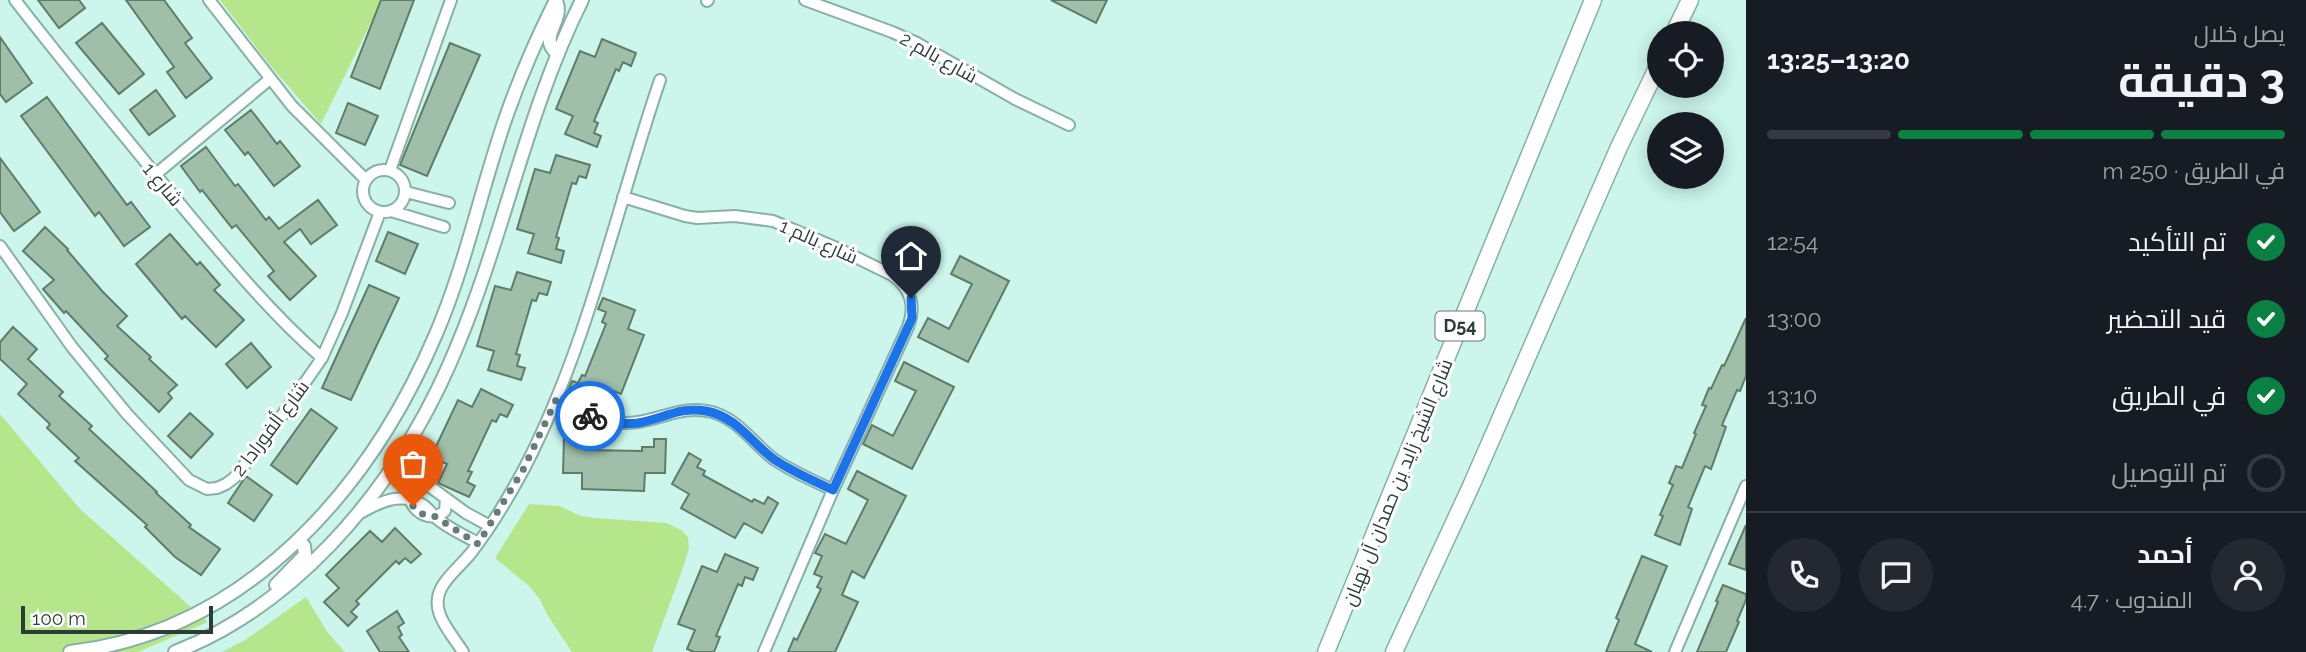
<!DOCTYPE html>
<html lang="ar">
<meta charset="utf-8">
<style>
body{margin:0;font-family:Raleway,Cairo,sans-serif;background:#242831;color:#f1f3f6;direction:rtl;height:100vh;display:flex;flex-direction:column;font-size:26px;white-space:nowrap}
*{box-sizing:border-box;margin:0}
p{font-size:23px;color:#9ea1a6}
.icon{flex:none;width:38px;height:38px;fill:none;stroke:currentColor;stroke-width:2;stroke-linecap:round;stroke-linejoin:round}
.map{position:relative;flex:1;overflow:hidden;direction:ltr}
.details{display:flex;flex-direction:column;background:#171b24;width:560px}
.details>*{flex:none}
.fabs{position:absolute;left:1647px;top:21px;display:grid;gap:14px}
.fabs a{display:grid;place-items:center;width:77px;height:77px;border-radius:50%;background:#171b24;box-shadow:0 4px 18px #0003;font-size:35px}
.scale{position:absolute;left:21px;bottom:18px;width:192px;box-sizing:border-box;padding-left:7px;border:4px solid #2c3d38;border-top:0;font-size:19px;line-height:24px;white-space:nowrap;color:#2c3d38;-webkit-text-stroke:5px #fff;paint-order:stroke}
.pin{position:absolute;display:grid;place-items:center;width:60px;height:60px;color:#fff;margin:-72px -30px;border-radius:50% 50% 50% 0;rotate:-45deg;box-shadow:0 0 7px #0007}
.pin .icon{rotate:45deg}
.courier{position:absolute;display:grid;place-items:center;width:70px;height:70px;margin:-35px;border:5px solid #1a73e8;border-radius:50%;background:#fff;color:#222;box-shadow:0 2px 9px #0007}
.summary em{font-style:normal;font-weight:700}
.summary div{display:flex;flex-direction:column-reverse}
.summary{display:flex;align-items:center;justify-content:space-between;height:119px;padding:0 21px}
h1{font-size:46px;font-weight:700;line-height:52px}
.bar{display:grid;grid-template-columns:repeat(4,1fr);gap:10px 7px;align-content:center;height:84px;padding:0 21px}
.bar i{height:9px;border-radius:5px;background:#363941}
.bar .selected{background:#0b8043}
.bar p{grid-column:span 4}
.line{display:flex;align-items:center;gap:18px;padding:0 21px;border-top:2px solid #363941}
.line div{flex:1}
.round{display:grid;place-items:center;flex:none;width:74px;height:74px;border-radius:37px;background:#242831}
ol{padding:0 21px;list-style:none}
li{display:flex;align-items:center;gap:21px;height:77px}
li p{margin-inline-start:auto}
li .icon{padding:7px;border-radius:50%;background:#0b8043;color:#fff;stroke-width:4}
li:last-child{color:#9ea1a6}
li i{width:38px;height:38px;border:4px solid #363941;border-radius:50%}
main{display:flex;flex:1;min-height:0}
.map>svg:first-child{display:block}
.green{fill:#b6e68c}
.building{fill:#a0bfa9;stroke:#5f7c68;stroke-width:2}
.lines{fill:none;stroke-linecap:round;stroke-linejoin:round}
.minor-casing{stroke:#88b0a6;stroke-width:14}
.tertiary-casing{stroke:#88b0a6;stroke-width:16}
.primary-casing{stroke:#88b0a6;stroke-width:19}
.minor{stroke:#fff;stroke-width:10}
.tertiary{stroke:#fff;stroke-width:12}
.primary{stroke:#fff;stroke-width:16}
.done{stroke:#647e77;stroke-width:7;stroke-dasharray:0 12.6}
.route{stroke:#1a73e8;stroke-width:9}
.labels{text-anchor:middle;stroke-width:6;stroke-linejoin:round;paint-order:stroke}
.shield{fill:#fff;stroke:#6b7774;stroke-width:2}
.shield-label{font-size:18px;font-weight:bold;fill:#2c3d38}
.street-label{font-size:19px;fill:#2c3d38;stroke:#fff}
</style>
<main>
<section class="details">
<div class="summary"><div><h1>3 دقيقة</h1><p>يصل خلال</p></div><em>13:20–13:25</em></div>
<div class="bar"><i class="selected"></i><i class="selected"></i><i class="selected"></i><i></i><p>في الطريق · 250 m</p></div>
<ol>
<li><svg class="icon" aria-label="check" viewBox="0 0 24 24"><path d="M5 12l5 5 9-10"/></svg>تم التأكيد<p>12:54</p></li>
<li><svg class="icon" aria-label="check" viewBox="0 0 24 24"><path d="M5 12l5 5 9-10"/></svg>قيد التحضير<p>13:00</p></li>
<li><svg class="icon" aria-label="check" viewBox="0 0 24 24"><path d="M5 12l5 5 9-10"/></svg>في الطريق<p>13:10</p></li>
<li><i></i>تم التوصيل</li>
</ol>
<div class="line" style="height:126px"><a class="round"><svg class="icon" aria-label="person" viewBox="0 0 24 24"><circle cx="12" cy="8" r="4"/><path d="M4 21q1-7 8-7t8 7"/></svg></a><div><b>أحمد</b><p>المندوب · 4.7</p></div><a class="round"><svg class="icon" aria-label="chat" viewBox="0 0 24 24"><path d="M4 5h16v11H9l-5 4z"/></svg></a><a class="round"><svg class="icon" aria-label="phone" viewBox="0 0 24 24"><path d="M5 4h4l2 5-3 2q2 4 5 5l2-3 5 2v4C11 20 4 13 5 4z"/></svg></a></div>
</section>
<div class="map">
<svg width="1746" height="652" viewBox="0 0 1746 652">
<rect width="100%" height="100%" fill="#ccf6eb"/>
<path class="green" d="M220,0H382L321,124L269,64Z
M0,414L80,509L208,622L138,652H0Z
M529,504L559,506L581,516L595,518L667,523L681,530L688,537L689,548L684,565L652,652H572L548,616L539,598L529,586L495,558Z
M306,597L328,633L345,652H222L245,640Z"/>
<path class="building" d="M38,0H79L85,8L59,28Z
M126,0H164L192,38L185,43L212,78L186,98L167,72L174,67Z
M381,0H414L380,89L351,77Z
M1051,0H1107L1096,23Z
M102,23L144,74L119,94L76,43Z
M0,37L32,83L6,102L0,94Z
M602,39L636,53L631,66L623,62L619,71L616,69L594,121L598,123L594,133L601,136L597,147L565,134L573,116L556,109L580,51L595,57Z
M450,43L480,55L427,176L400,165Z
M156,90L175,116L149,135L130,110Z
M47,97L127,205L131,202L150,227L124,246L99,212L95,216L21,116Z
M348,103L378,116L365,145L336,133Z
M251,110L277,144L280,141L300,166L274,186L248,152L245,155L225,130Z
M206,147L235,186L238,184L266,220L269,217L279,229L318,200L337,225L311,244L300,229L284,242L316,276L290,300L268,276L274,271L236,225L232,228L202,190L200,192L181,166Z
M556,155L590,165L586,178L579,176L576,184L572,183L556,237L559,238L556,249L564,251L561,263L528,253L534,234L517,229L535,169L550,173Z
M0,158L40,212L14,231L0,212Z
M45,227L68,249L67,250L102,291L127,316L117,326L151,357L149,359L177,385L168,393L172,398L159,412L105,359L108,356L66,311L64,313L43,289L54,280L23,251Z
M388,232L418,244L405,274L376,261Z
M170,234L197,265L200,262L220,285L214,290L244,320L216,347L185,316L182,319L136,264Z
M960,256L1009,281L968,362L918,337L928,318L949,329L972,284L951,274Z
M517,272L551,282L547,295L539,293L536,301L532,300L516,354L520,355L517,366L525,368L521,380L488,370L494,351L477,346L495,286L511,290Z
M369,285L399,298L351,400L322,388Z
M603,298L635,310L628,329L644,335L621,394L606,388L599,406L567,393L572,381L578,383L582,375L585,376L606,324L602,322L606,312L598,309Z
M1746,318V376L1740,391L1737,390L1722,425L1726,427L1711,469L1705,466L1688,507L1692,509L1680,545L1655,535L1663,516L1660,515L1673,485L1669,483L1676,466L1682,468L1696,434L1694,433L1706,406L1702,405L1709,388L1711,389L1722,365L1724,366Z
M13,327L37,349L28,359L63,392L59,396L92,426L89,429L157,492L156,493L191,525L189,527L220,549L201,575L175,557L145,527L147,525L75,461L79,458L47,428L50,424L18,394L27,384L0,359V342Z
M251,343L271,367L247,388L226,364Z
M904,362L954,387L912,469L863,444L872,425L893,436L916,391L895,381Z
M481,389L513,405L507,417L500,414L496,422L492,420L468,471L472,472L467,482L475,486L469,497L438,483L447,464L431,457L458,400L472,407Z
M311,409L337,428L297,484L271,465Z
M190,413L213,434L191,458L168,436Z
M564,437H578L577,445L586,446V450L642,451V447H654V439H666L665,473H645L644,491L582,489V473H563Z
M689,453L701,460L697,467L705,471L703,475L752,502L754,499L764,504L768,497L778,503L762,533L744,523L735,538L681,508L689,494L672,484Z
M857,471L906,496L864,578L852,571L842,595L858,602L835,652H788L794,638L797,640L821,589L817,587L822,577L814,574L822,556L815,553L825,534L846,544L868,500L848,489Z
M246,476L272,495L254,521L228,503Z
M1746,525V570L1729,564Z
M395,528L421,554L411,563L405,558L399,564L396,561L356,601L359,604L351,612L357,617L348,626L324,602L339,588L326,575L370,531L382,542Z
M725,554L758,568L753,580L745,577L742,586L738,584L716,636L720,637L714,652H694L687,649L695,630L678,624L702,566L717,572Z
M1642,556L1667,566L1635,644L1652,652H1606L1619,620L1616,618Z
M1723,585L1746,594V600L1737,621L1739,622L1726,652H1697L1718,602L1716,601Z
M397,611L404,623L398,627L402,635L399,637L409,652H380L367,631Z"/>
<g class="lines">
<defs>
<path id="minor" d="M15,0C65,65 118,128 170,192C218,249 266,309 322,358
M209,0L292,106L366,180
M805,0L892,32L917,43L1015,99L1069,125
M707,1L708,0
M363 191a21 21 0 1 1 42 0a21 21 0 1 1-42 0Z
M390,170L451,0
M156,174L270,79
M406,192L449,203
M623,197L685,216L697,218L735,216L773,221L839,249L892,275C911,288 916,306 908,327L833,490L764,652
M391,211L444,227
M0,246L72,347L127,414L189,480L207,489L217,488L226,484L234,478L265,440L322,358L342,313L380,212
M556,400C583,413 608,427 638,422C664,418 684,405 712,412C740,420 753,444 775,460C793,472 814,481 833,490
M406,448L405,460L414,475L466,513L490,526
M423,482C392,489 422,531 445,511L446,498
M360,513C380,502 401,491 423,505C428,508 431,513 435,517C447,528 464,535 478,543
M463,652C450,631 427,610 443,585C450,574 462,564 471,553C491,527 509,497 525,467C588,345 616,209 660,80
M1675,652L1746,486"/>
<path id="tertiary" d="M556,1C565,20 537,37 557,53
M276,585L305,555L304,546L299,541
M70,652C246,632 370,489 436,334C466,264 481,189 506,117C520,77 537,38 556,0
M175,652C235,629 287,590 331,544C386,486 428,418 458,344C505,231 527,110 582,0"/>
<path id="primary" d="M1674,33L1690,0
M1326,652L1593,0
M1394,652L1471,486L1619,147L1659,64"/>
</defs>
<use href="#minor" class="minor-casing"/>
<use href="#tertiary" class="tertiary-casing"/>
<use href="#primary" class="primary-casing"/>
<use href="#minor" class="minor"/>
<use href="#tertiary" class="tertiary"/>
<use href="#primary" class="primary"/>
</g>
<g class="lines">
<path class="done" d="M413,506L422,514L434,516L478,544L523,470L556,400L590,416"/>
<path class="route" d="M590,416C605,422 621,425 638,423C662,419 681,406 706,411C738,417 751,443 775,460C793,472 814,481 833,490L908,327L912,318L911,298"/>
</g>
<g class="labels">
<rect class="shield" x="1435.5" y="311.5" width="49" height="29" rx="5"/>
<g class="shield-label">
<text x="1460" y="332">D54</text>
</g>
<g class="street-label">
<text transform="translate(939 57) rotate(29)" y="7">شارع بالم 2</text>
<text transform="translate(163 184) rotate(50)" y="7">شارع 1</text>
<text transform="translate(819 241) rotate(24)" y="7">شارع بالم 1</text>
<text transform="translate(270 428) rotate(-53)" y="7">شارع ألفورادا 2</text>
<text transform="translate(1397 482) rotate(-68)" y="7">شارع الشيخ زايد بن حمدان آل نهيان</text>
</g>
</g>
</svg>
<div class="fabs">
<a><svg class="icon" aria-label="locate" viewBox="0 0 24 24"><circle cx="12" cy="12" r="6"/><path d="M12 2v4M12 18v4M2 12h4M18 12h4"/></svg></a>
<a><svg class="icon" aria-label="layers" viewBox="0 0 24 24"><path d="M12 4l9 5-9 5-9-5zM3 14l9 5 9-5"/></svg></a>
</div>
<div class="scale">100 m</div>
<div class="pin" style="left:413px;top:506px;background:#ea580c"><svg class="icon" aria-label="bag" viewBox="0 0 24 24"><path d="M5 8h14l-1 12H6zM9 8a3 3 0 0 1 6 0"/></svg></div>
<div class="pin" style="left:911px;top:298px;background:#1f2937"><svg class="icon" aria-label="home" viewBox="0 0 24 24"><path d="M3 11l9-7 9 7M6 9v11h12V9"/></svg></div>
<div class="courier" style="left:590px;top:416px"><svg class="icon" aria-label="bike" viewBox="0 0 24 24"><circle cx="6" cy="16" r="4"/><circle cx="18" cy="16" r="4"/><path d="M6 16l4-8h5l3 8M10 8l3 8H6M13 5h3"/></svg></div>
</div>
</main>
